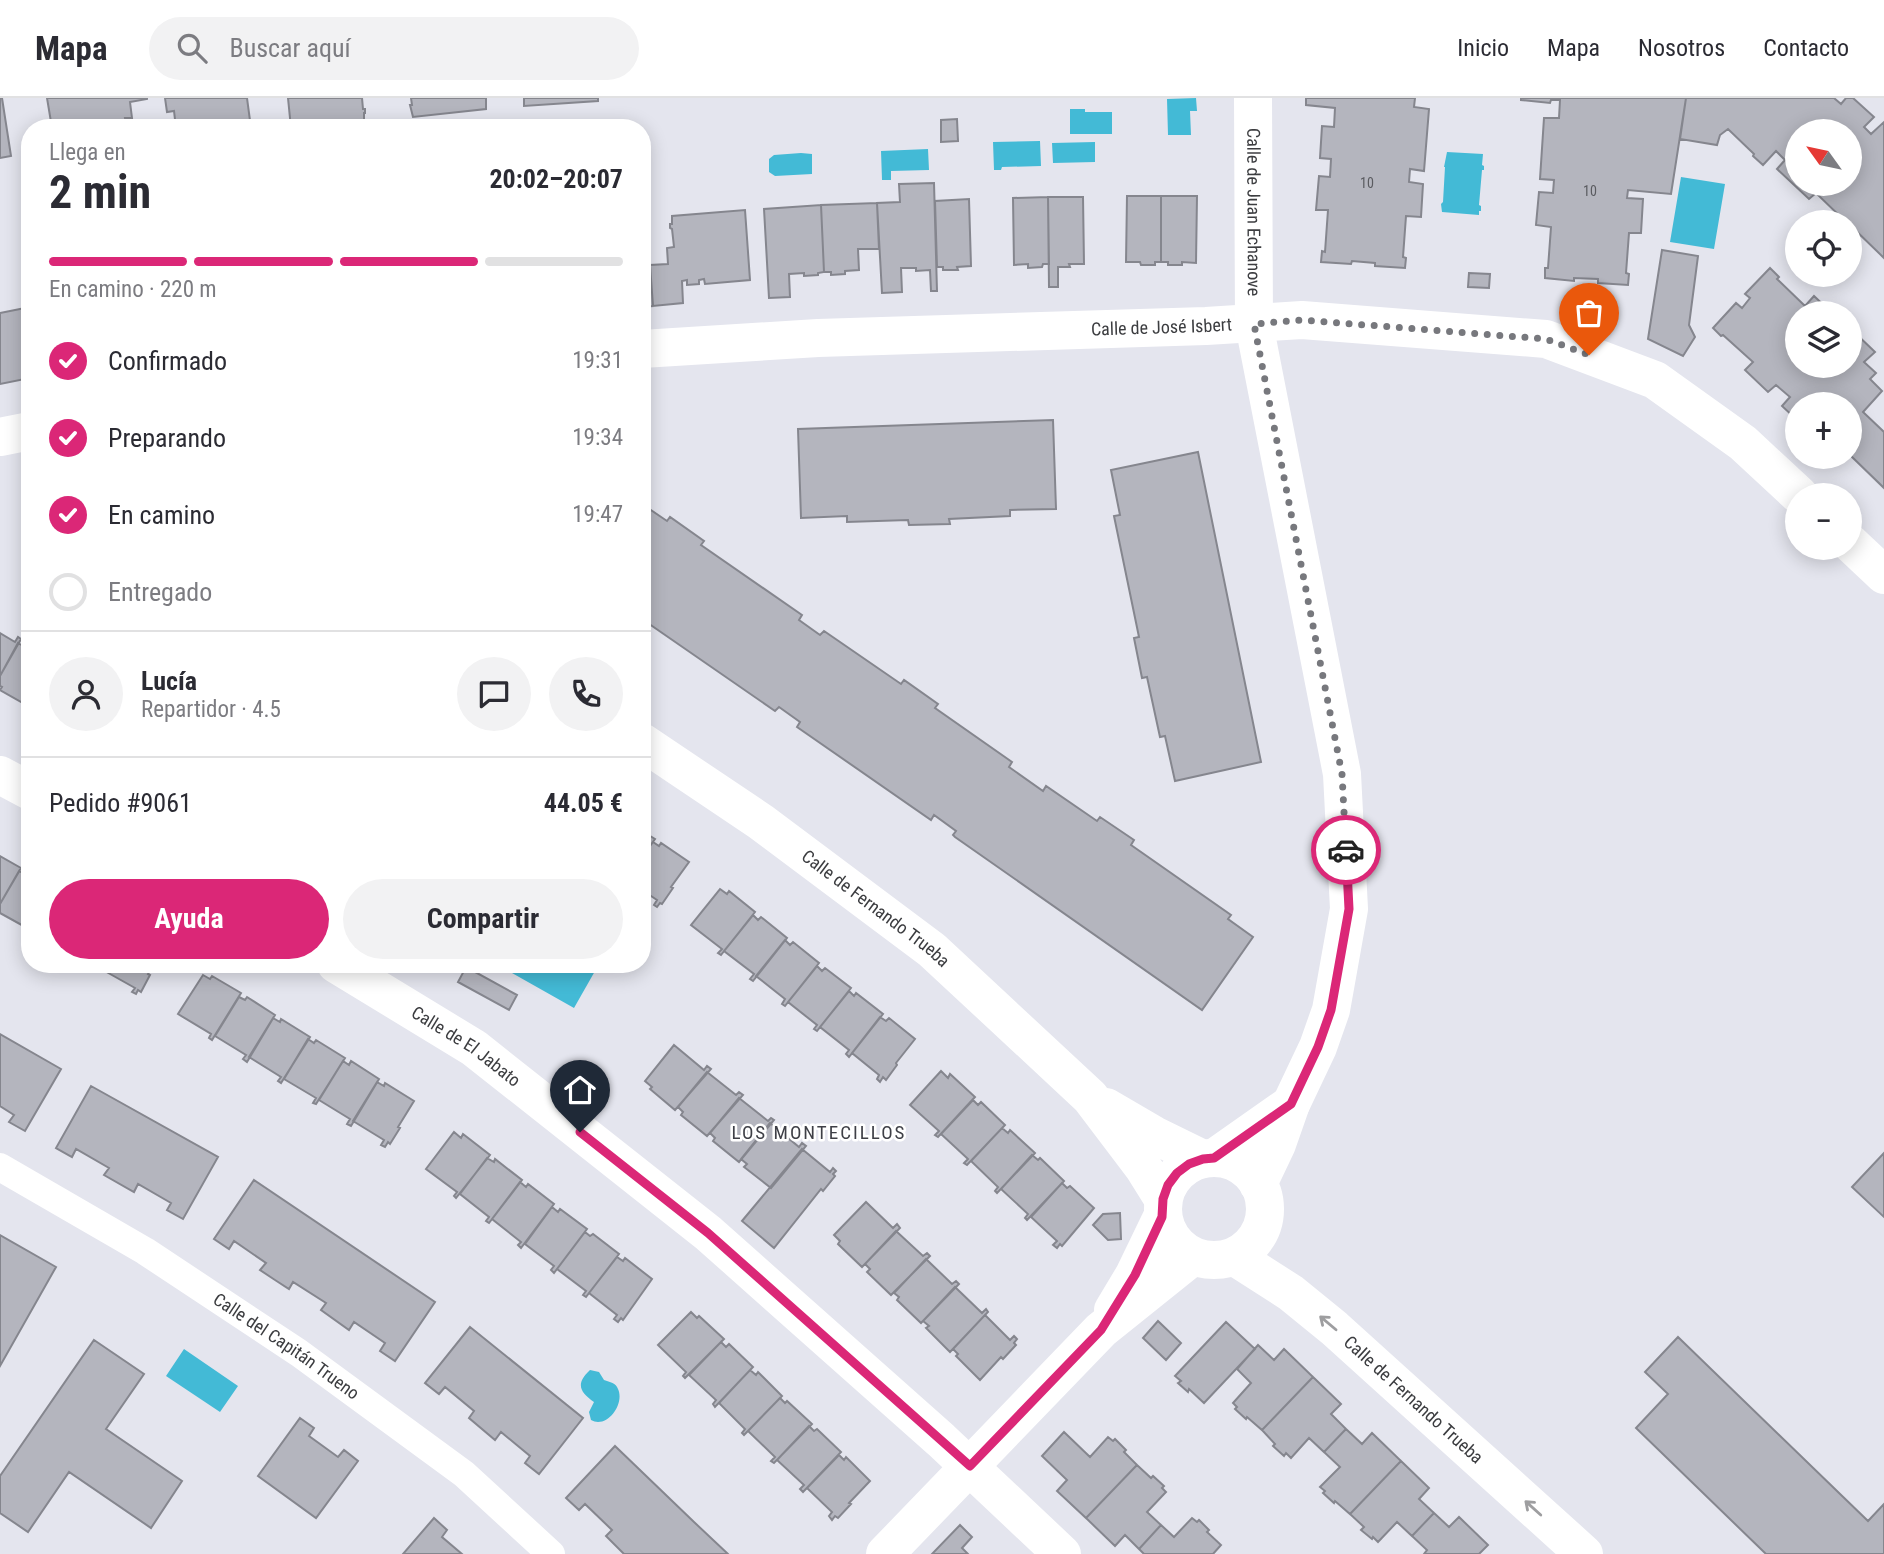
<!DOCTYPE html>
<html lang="es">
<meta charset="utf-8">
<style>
body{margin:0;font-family:"Roboto Condensed",sans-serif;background:#f2f2f3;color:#2b2b33;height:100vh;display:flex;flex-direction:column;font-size:26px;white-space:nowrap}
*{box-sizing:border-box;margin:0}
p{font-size:23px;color:#7c7c81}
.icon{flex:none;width:38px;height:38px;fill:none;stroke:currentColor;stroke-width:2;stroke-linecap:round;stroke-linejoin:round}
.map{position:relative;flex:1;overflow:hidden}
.panel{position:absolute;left:21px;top:21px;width:630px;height:854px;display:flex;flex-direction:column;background:#fff;border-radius:28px;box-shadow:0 4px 18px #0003}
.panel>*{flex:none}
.needle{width:46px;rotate:303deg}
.tools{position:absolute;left:1785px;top:21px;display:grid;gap:14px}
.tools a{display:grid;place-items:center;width:77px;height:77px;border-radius:50%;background:#fff;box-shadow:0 4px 18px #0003;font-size:35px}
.pin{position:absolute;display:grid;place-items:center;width:60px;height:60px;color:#fff;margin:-72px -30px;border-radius:50% 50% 50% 0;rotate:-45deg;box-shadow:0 0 7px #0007}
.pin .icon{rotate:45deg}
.courier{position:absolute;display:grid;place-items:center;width:70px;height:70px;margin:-35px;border:5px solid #db2777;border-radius:50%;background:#fff;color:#222;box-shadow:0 2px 9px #0007}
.overview em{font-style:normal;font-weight:700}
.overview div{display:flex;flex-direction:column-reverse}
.overview{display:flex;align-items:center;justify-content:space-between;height:119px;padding:0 28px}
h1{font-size:46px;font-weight:700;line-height:52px}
.bar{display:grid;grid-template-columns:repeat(4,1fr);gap:10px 7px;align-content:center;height:84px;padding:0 28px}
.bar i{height:9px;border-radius:5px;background:#e1e1e2}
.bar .active{background:#db2777}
.bar p{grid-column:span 4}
.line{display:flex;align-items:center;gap:18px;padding:0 28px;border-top:2px solid #e1e1e2}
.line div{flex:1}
.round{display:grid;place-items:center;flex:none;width:74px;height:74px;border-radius:37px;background:#f2f2f3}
ol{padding:0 28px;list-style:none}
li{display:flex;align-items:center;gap:21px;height:77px}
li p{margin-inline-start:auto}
li .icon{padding:7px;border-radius:50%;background:#db2777;color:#fff;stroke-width:4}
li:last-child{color:#7c7c81}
li i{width:38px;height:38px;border:4px solid #e1e1e2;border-radius:50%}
.action{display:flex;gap:14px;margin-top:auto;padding:14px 28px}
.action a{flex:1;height:80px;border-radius:42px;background:#db2777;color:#fff;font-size:28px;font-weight:700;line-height:80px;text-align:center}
.action a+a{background:#f2f2f3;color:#2b2b33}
header{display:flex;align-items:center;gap:42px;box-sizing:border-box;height:98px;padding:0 35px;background:#fff;border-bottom:2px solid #e1e1e2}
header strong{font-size:33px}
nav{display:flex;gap:38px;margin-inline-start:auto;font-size:24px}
.search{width:490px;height:63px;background:#f2f2f3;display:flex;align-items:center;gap:18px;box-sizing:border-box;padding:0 24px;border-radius:38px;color:#7c7c81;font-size:26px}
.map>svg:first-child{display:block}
.water{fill:#43bad6}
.building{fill:#b4b5be;stroke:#85868e;stroke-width:2;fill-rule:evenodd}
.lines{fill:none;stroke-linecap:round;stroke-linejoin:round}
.pedestrian{stroke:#fff;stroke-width:28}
.minor{stroke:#fff;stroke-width:38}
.oneway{stroke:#9e9ea0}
.done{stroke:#77787d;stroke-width:7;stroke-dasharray:0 12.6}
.route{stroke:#db2777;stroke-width:9}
.labels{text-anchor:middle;stroke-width:5;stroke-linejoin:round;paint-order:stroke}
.number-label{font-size:14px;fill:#5a5b60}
.street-label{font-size:18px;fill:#3c3d40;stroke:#fff}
.neighbourhood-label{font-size:19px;letter-spacing:2px;fill:#3e3f46;stroke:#fff}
</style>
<header>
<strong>Mapa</strong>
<div class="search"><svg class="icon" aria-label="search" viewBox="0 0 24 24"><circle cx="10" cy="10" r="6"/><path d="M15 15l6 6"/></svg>Buscar aquí</div>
<nav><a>Inicio</a><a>Mapa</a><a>Nosotros</a><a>Contacto</a></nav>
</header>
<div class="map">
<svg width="1884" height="1456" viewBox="0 0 1884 1456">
<rect width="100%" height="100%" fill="#e4e5ee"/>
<path class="water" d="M1196,0L1197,13H1190L1191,37H1168L1167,1Z
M1070,11H1085V14H1112V36H1070Z
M1040,43L1041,68L1002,69L1001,72H994L993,44Z
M1095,44V64L1053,65L1052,45Z
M928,51L929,72L891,73V82H882L881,53Z
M1447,54L1483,56L1482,67L1484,68V72H1482L1479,107L1481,108V113H1479V117L1442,114L1441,106L1443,104L1445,69H1444Z
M801,55L812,56V76L775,78L769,74V61L774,57Z
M1681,79L1725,86L1714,151L1670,144Z
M496,866H599L574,910Z
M184,1251L238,1288L220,1314L166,1278Z
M590,1272L599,1274L604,1282C610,1284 616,1285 618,1291C625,1306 607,1331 591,1322L589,1314L594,1304C580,1294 575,1286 590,1272Z"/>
<path class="building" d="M0,0H2L11,58L0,60Z
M47,0H147V1L130,4L132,20H125L127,30H52Z
M165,0H247L251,30H176L174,13L167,14Z
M288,0H362L363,11H365V15H364V24L307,30H291Z
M411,0H486V11L413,19L410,7H412Z
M524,0H598V3L524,8Z
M1306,0H1415L1414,9L1429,11L1424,73L1410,71L1409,84L1423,86L1421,119L1406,118L1403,159L1406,160L1405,170L1375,168V165L1352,163L1351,166L1321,164L1322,153L1325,154L1328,112H1316L1319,78L1330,79L1331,61L1320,60L1322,28L1334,29L1335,10L1306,7Z
M1521,0H1686L1671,96L1628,92L1627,100L1643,101L1641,135H1629L1626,175L1629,176L1628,187L1598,185V181L1574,180V183L1545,180V170H1548L1551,129L1536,127L1539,94L1553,95L1554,82L1540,81L1544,20H1559L1560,2H1551L1550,5L1521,2Z
M1686,0H1834L1841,6L1846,0H1853L1874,19L1864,29L1871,36L1884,24V160L1850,127V124H1846L1816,95L1809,101L1777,71L1785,62L1776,53L1763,67L1753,58L1754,56L1728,31L1720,37L1717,47L1680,41ZM1797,33H1850V86H1797Z
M957,21L958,43L941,44V22Z
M934,85L937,193H931L930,172L916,173V170H901L902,194L882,195L877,105L900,104L899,86Z
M1127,98H1161V164H1155V167H1141L1140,164H1126Z
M1161,98H1197L1196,165L1182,164V167H1168V164H1161Z
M1048,99L1049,166H1043L1042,169L1028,170V166L1014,167L1013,100Z
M1048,99H1083L1084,166H1069L1070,169H1058V189H1049Z
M969,101L971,168L957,169L958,172H943V169H937L935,103Z
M877,105L879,151H858L859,172L845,173V176L831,177V174H824L821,107Z
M821,107L824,174L818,175V177L804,178V175L789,176L790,199L769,200L764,111Z
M745,112L750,182L705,186L704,181L699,182V186L687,187V182L682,183L683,205L653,208L650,167L668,166L667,150L674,149L672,131L670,130V126H672V118Z
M1662,152L1698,158L1689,227L1695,239L1683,258L1648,241Z
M650,167L653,208L642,209V168Z
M1770,170L1779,179L1777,181L1805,208L1814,198L1832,215H1797V268H1850V236L1853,233L1875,254L1864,264L1876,275L1870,281L1882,293L1863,314L1884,334V390L1850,357V306H1797V322L1782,308L1790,299L1776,287L1768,294L1745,272L1753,264L1723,237L1721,238L1713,230L1736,205L1742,210L1750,200L1745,196Z
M1469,175L1490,176L1489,190L1468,189Z
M30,209V280L0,286V215Z
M1053,322L1056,411L1010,412V418L949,421L950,426L909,427L908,422L847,424V418L801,420L798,331Z
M1198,354L1261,664L1175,683L1165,638L1160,639L1147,579L1142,580L1134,540L1139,539L1114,418L1120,417L1111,372Z
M642,406L667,423L670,419L704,443L701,447L802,517L799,522L820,537L824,533L901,586L904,582L938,606L935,610L1012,664L1009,669L1043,693L1046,688L1097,723L1100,719L1134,742L1131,747L1231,817L1228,821L1253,839L1202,912L955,739L953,737L956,733L934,717L931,722L797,629L800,624L779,609L775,613L642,521Z
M0,535L15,544L18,539L21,541L0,578Z
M18,545L30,552V609L0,592L2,589L0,588V578Z
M642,733L655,741L642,759Z
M653,744L659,748L661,745L689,764L671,789L673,790L662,806L660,805L657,809L654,807L657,802L642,792V759Z
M0,758L21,770L0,806Z
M19,773L25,776L27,773L30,775V837L27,836L29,831L0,815V806Z
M720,791L727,796L729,793L755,814L721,857L718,855L722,851L691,827Z
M753,817L758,822L761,819L787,840L753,883L750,881L754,876L724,853Z
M785,842L790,847L793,844L819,865L785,908L782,906L785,901L756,878Z
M107,866H154L148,876L150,877L141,894L138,892L136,896L132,894L135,890L103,872Z
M817,868L822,873L825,870L851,890L817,933L814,931L817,927L788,904Z
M466,869L517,897L509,912L458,884Z
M203,877L210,881L212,878L241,895L212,942L209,940L211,936L178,916Z
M849,893L854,898L856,895L883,916L849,959L846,956L849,952L820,929Z
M239,899L245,902L247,899L275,917L247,964L243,961L246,957L215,938Z
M880,919L886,923L889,920L915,941L896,965L897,967L886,982L883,979L880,984L877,981L879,977L852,955Z
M273,920L280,924L281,921L310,939L281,985L278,983L281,979L249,959Z
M0,936L61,971L25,1033L9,1024L14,1017L0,1008Z
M308,941L314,945L316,942L345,960L316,1006L313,1005L316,1000L284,981Z
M674,947L704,972L707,968L711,971L675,1012L650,991L652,989L645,983Z
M343,963L349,967L351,963L379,981L351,1028L347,1026L350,1021L319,1002Z
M941,973L948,980L950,976L975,999L938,1039L935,1037L939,1033L910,1007Z
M707,974L736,997L739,994L743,997L707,1038L681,1017L683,1014L678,1009Z
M377,984L384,988L385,985L414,1003L398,1029L400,1030L390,1046L388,1044L385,1049L381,1047L384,1042L353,1023Z
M91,988L218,1059L183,1121L167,1112L171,1105L138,1086L134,1094L104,1077L109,1070L76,1051L72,1059L56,1050Z
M739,1000L768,1023L771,1020L774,1022L739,1064L713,1043L715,1040L710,1035Z
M973,1002L978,1007L981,1004L1005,1027L967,1067L964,1065L968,1061L941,1036Z
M770,1025L799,1049L802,1045L806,1048L771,1090L744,1069L747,1066L741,1061Z
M1002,1030L1008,1035L1010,1032L1035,1055L997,1095L995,1093L998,1089L971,1063Z
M454,1034L461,1040L463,1036L490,1057L456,1100L454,1098L457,1094L426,1071Z
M802,1051L830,1074L833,1070L836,1073L833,1076L835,1078L823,1093L821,1091L774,1150L742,1123Z
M1884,1055V1119L1852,1089Z
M1032,1057L1038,1062L1040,1060L1064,1083L1027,1122L1025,1120L1028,1116L1001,1091Z
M487,1060L494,1064L495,1061L522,1082L489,1125L486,1123L489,1119L460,1096Z
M254,1082L435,1204L395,1263L380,1253L385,1245L354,1224L349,1232L321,1212L326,1205L293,1184L289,1191L275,1182L260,1172L266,1165L234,1143L229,1151L214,1141Z
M520,1084L526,1089L528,1086L554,1106L521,1150L518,1147L521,1144L492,1121Z
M1062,1085L1067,1090L1070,1088L1094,1110L1062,1148L1060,1146L1057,1150L1053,1147L1057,1143L1031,1119Z
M866,1104L893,1130L897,1126L900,1130L862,1169L838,1146L840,1143L834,1137Z
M552,1109L558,1114L560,1111L587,1131L554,1175L551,1172L554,1168L525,1146Z
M1120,1115L1121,1141L1108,1142L1093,1127L1103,1116Z
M896,1133L923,1158L927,1155L930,1158L891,1197L867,1174L870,1171L865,1166Z
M585,1134L590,1138L593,1136L619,1156L586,1199L583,1197L586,1193L557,1171Z
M0,1137L56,1169L0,1268Z
M617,1159L623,1163L625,1160L652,1181L623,1222L621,1220L618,1224L614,1221L617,1217L589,1195Z
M926,1161L952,1186L956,1183L959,1186L921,1225L897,1202L899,1199L894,1195Z
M955,1189L982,1215L986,1211L988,1214L950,1254L926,1230L929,1228L923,1223Z
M691,1214L697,1220L699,1218L724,1241L685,1280L683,1278L686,1274L658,1247Z
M985,1217L1010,1242L1014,1238L1017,1241L1014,1245L1016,1247L1003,1261L1001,1259L980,1282L956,1258L958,1256L953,1251Z
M1158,1223L1181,1245L1166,1262L1143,1240Z
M1226,1224L1255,1251L1204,1305L1189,1291L1188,1294L1178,1285L1181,1283L1175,1278Z
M470,1229L583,1320L539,1376L525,1365L530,1358L501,1334L495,1342L469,1320L474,1313L445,1289L439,1296L425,1285Z
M1678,1239L1868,1423L1884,1406V1456H1766L1636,1330L1668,1296L1645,1274Z
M94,1242L144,1276L106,1331L182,1383L151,1430L69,1374L28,1434L0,1415V1378Z
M721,1244L726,1249L729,1246L753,1269L715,1309L713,1306L716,1302L689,1277Z
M1258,1247L1274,1262L1284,1251L1313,1279L1262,1332L1247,1319L1246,1321L1235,1311L1237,1309L1233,1305L1251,1285L1237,1271Z
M750,1272L756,1277L758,1274L782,1298L744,1337L742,1335L745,1331L719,1305Z
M1313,1279L1341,1306L1331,1316L1346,1331L1324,1354L1309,1340L1291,1360L1286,1355L1284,1358L1273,1348L1275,1346L1262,1332Z
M780,1300L785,1305L787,1303L812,1326L774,1365L771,1363L775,1359L748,1333Z
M300,1320L314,1330L309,1338L338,1359L344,1352L358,1363L316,1420L258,1378Z
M809,1328L814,1333L817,1331L841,1354L803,1394L800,1391L804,1387L777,1362Z
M1346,1331L1362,1346L1372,1335L1401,1363L1350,1416L1335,1403L1334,1405L1323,1395L1325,1393L1320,1389L1340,1369L1324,1354Z
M1064,1334L1090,1359L1108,1339L1113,1343L1115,1341L1126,1352L1124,1354L1137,1367L1086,1420L1057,1393L1067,1382L1042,1358Z
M615,1348L694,1424L728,1456H624L606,1438L612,1432L585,1406L579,1412L566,1400Z
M839,1357L844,1362L846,1359L870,1383L849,1405L851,1406L838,1420L835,1418L832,1422L829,1418L832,1414L807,1390Z
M1401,1363L1429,1390L1419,1401L1434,1415L1412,1438L1397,1424L1378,1444L1373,1439L1372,1441L1361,1432L1364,1429L1350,1416Z
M1137,1367L1151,1380L1153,1378L1164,1388L1162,1390L1166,1394L1147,1414L1161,1427L1139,1451L1125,1437L1115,1448L1086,1420Z
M1434,1415L1449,1429L1459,1419L1488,1447L1479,1456H1424L1427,1452L1412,1438Z
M434,1420L447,1432L442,1439L462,1456H403Z
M1192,1420L1197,1424L1199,1422L1209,1432L1207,1434L1221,1447L1213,1456H1144L1139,1451L1161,1427L1174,1439Z
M960,1427L972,1439L962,1450L968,1456H932Z"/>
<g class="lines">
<path class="pedestrian" id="s1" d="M0,1069L145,1153L299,1255L464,1376L551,1456"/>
<g class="minor">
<path id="s2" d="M1253,0L1254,226L1342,676L1349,811L1331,912L1318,949L1291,1006L1277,1046L1258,1086"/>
<path id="s3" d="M642,251L818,240L1206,228L1302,222L1546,241L1655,282L1743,345L1799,397"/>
<path d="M0,339L30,333"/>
<path d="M1850,445L1884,477"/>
<path id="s4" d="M642,644L761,724L932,852L1090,999L1143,1069L1163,1101"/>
<path d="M0,677L30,693"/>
<path id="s5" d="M336,866L474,950L708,1135L941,1342L1062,1456"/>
<path d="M1106,1009L1154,1037L1203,1061"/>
<circle cx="1214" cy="1111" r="51"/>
<path d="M1214,1060L1291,1006"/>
<path id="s6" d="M1235,1159L1291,1195L1334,1230L1584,1456"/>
<path d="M1113,1212L1134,1177L1162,1119"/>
<path d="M885,1456L1101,1232L1192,1159"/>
</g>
</g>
<defs><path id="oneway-shaft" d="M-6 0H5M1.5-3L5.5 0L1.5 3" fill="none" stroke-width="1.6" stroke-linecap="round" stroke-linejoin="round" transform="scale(1.75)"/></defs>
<g class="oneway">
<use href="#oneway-shaft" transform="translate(1328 1225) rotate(-140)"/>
<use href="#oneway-shaft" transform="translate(1533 1410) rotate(-138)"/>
</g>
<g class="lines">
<path class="done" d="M1346,752L1342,676L1254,226L1302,222L1546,241L1589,257"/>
<path class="route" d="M580,1034L708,1135L970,1368L1101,1232L1135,1177L1162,1119L1163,1101L1168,1087L1177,1075L1189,1066L1203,1061L1214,1060L1291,1006L1318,949L1331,912L1349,811L1346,752"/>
</g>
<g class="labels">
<g class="number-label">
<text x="1367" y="90">10</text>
<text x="1590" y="98">10</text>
</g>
<g class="street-label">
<text dy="6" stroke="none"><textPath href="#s2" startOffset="114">Calle de Juan Echanove</textPath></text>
<text dy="6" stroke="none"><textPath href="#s3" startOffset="520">Calle de José Isbert</textPath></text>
<text dy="6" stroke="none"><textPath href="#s4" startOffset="287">Calle de Fernando Trueba</textPath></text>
<text dy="6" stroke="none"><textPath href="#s5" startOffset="154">Calle de El Jabato</textPath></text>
<text dy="6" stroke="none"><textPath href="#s1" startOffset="338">Calle del Capitán Trueno</textPath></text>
<text dy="6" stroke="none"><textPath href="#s6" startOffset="229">Calle de Fernando Trueba</textPath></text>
</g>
<g class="neighbourhood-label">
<text x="819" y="1041">LOS MONTECILLOS</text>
</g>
</g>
</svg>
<div class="tools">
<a><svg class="needle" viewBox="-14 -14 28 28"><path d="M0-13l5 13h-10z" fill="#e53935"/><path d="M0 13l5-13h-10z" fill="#7c7c81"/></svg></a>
<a><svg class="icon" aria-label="locate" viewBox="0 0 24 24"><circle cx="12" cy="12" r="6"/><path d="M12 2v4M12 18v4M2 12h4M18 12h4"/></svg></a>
<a><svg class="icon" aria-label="layers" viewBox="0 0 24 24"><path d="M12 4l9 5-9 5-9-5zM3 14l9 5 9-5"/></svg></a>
<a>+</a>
<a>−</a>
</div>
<div class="pin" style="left:1589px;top:257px;background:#ea580c"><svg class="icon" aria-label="bag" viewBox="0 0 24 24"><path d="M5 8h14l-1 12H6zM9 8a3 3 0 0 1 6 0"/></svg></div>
<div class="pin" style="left:580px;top:1034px;background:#1f2937"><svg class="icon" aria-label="home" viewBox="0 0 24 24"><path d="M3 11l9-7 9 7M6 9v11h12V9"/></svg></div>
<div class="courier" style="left:1346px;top:752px"><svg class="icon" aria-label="car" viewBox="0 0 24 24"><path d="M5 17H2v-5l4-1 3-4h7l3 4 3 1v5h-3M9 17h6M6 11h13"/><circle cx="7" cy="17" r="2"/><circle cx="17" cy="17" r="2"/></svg></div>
<section class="panel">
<div class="overview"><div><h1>2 min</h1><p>Llega en</p></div><em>20:02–20:07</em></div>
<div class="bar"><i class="active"></i><i class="active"></i><i class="active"></i><i></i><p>En camino · 220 m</p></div>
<ol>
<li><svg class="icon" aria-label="check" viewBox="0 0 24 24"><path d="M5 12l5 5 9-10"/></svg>Confirmado<p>19:31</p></li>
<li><svg class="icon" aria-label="check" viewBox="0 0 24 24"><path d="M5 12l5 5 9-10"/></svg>Preparando<p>19:34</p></li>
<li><svg class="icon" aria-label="check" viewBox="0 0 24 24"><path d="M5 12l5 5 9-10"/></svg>En camino<p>19:47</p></li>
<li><i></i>Entregado</li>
</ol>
<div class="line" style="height:126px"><a class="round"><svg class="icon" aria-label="person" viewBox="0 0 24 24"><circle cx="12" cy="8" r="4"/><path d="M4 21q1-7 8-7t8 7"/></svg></a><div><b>Lucía</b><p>Repartidor · 4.5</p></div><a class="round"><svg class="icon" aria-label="chat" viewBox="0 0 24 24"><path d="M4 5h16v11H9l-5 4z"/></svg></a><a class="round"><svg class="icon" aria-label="phone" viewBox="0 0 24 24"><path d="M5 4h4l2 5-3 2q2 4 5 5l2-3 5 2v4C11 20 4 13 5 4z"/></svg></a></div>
<div class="line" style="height:91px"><div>Pedido #9061</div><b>44.05 €</b></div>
<div class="action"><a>Ayuda</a><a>Compartir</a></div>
</section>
</div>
